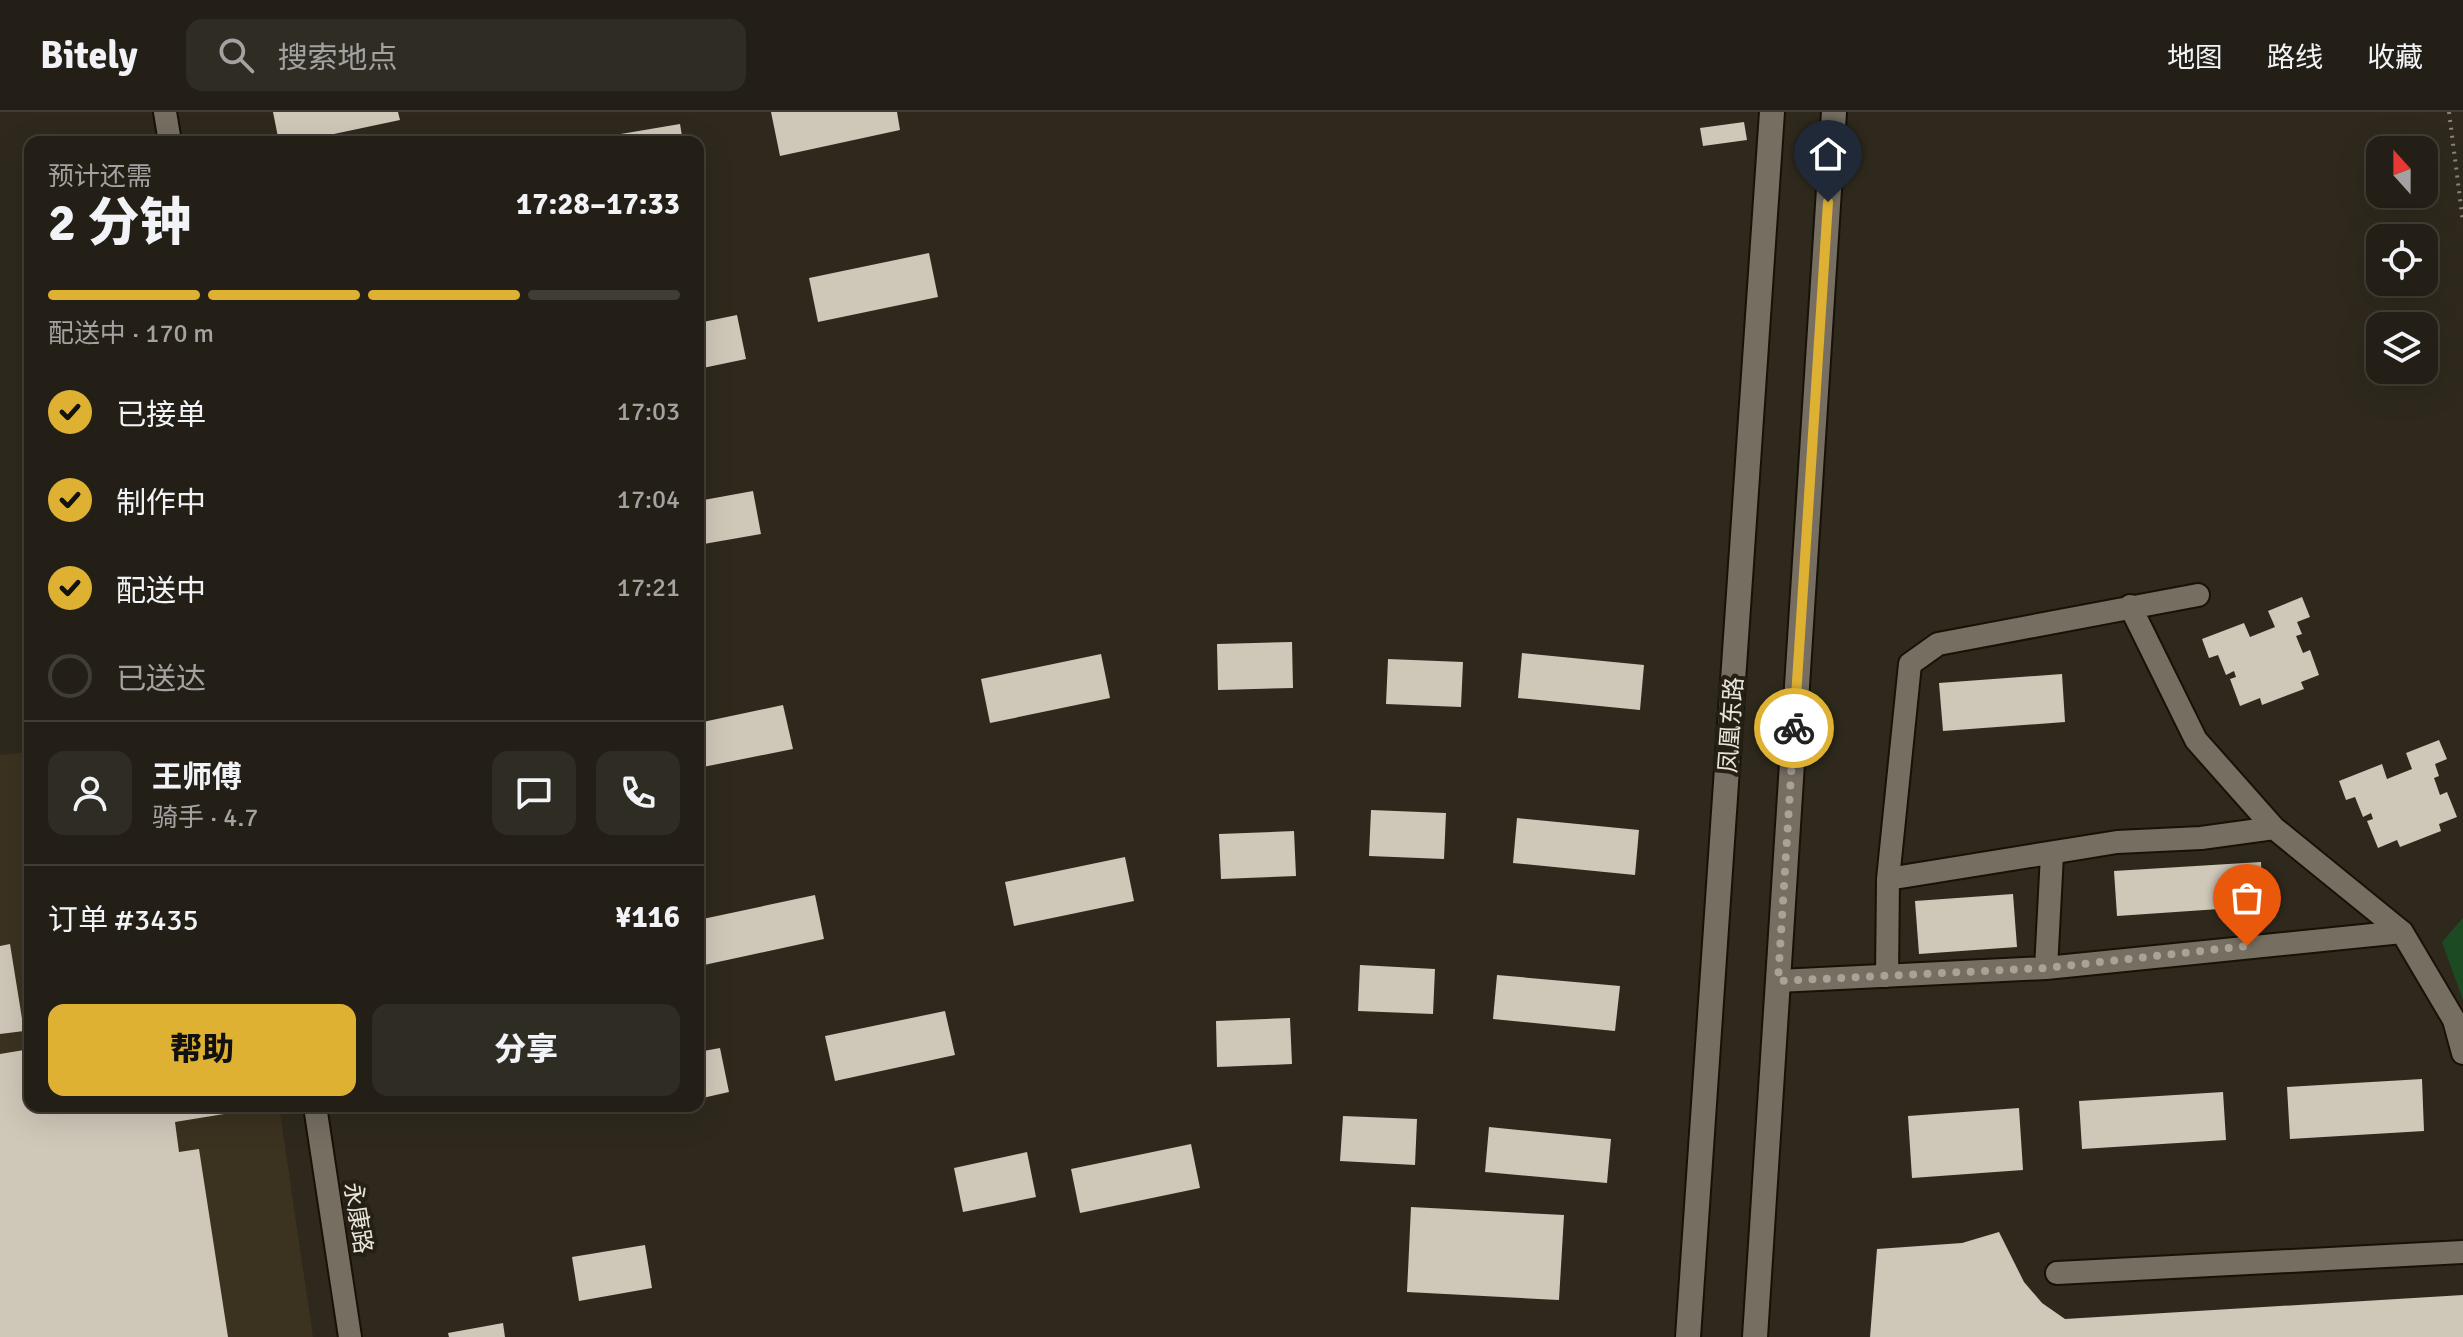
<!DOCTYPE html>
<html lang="zh">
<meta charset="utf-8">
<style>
body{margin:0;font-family:Signika,"Noto Sans SC",sans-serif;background:#2f2c23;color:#f1f3f6;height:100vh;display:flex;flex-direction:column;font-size:30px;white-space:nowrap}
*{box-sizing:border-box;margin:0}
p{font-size:26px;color:#a3a2a1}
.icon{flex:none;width:44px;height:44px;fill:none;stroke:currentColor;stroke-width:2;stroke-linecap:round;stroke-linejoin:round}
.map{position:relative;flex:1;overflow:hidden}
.sheet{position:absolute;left:24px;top:24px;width:680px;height:976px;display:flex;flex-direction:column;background:#231f16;border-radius:16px;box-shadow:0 8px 32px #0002,0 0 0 2px #403d35}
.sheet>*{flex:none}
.needle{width:52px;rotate:339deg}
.tools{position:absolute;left:2366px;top:24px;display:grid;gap:16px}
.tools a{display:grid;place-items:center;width:72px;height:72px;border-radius:16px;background:#231f16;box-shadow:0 8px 32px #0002,0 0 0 2px #403d35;font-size:40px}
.pin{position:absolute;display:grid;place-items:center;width:68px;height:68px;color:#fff;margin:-82px -34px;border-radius:50% 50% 50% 0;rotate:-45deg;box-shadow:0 0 8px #0007}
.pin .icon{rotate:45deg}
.courier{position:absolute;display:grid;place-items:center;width:80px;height:80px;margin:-40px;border:6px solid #deb133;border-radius:50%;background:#fff;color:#222;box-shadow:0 2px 10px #0007}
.summary em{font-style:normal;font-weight:800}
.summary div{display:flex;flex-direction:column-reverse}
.summary{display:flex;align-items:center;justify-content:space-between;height:136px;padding:0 24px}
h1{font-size:52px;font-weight:800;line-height:60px}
.bar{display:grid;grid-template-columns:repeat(4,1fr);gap:12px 8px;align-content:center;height:96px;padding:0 24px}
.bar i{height:10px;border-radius:6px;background:#403d35}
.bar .current{background:#deb133}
.bar p{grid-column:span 4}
.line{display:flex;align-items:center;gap:20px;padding:0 24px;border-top:2px solid #403d35}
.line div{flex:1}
.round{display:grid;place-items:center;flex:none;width:84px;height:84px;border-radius:16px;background:#2f2c23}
ol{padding:0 24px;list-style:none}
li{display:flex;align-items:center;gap:24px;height:88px}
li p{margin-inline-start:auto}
li .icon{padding:8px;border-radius:50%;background:#deb133;color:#111;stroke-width:4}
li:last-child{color:#a3a2a1}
li i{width:44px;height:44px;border:4px solid #403d35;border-radius:50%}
.cta{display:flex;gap:16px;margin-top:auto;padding:16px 24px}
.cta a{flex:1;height:92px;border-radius:16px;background:#deb133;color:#111;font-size:32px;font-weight:800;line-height:92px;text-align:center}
.cta a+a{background:#2f2c23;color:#f1f3f6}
header{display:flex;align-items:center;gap:48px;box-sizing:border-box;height:112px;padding:0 40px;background:#231f16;border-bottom:2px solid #403d35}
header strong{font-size:38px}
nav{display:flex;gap:44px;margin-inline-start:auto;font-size:28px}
.search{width:560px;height:72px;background:#2f2c23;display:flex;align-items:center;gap:20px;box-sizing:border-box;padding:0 28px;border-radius:16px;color:#a3a2a1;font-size:30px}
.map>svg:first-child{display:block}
.built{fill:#3b3220}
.green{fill:#1c4b23}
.building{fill:#cfc7b8}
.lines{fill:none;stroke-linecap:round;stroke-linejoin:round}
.street-casing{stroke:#171107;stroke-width:26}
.secondary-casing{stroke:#171107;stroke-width:28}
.path{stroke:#8a857b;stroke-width:4;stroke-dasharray:2 6;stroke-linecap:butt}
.street{stroke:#756e61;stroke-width:22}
.secondary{stroke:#756e61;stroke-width:24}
.done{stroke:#a7a399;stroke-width:8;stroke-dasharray:0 14.4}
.route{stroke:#deb133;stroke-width:10}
.labels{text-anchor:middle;stroke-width:8;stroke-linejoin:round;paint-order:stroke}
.street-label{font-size:24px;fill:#e8e4dc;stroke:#251f14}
</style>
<header>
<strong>Bitely</strong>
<div class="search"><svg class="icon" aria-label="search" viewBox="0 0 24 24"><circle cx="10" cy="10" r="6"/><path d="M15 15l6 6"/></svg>搜索地点</div>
<nav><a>地图</a><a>路线</a><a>收藏</a></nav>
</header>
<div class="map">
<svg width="2463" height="1225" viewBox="0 0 2463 1225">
<rect width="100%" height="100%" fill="#2f291d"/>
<path class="built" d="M30,640V994H279L313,1225H0V643Z"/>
<path class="green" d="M2463,806V888L2442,830Z"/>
<path class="building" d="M273,0H398L400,8L296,30H279Z
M771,0H897L900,18L780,44Z
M1744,10L1747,28L1703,34L1700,16Z
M680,12L683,30H585V28Z
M929,141L938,185L818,210L809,166Z
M737,203L746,247L698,257V211Z
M753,379L761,422L698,433V389Z
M2302,485L2310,505L2297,510L2302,522L2296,524L2303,541L2310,538L2319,563L2301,570L2304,577L2262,593L2260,586L2240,594L2230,567L2236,565L2234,559L2226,563L2218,543L2209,546L2202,527L2244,511L2250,525L2275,515L2268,499Z
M1292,530L1293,576L1218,578L1217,532Z
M1522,541L1644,553L1640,598L1518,586Z
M1101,542L1110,586L990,611L981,567Z
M1388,547L1463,550L1461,595L1386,592Z
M2062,562L2065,610L1943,619L1939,571Z
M783,593L793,637L698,656V611Z
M2439,628L2447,647L2435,652L2439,664L2434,666L2440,683L2447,680L2457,705L2439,712L2441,719L2400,735L2397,728L2378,736L2367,709L2373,707L2371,701L2363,705L2355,685L2346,688L2339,669L2382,652L2387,667L2412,657L2406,641Z
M1371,698L1446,701L1444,747L1369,744Z
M1517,706L1639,718L1635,763L1513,751Z
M1294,719L1296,764L1221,767L1219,722Z
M1125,745L1134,789L1014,814L1005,770Z
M2261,750L2263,794L2117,804L2114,759Z
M2013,782L2017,835L1919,842L1915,789Z
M815,783L824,827L704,853L698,808Z
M10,832L24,919L0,922V834Z
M1360,853L1435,857L1433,902L1358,899Z
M1497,863L1620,874L1615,919L1493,907Z
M945,899L955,943L835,969L825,924Z
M1290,906L1292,952L1217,955L1216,909Z
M720,936L729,980L698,987V940Z
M30,937V994H222L224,1002L175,1010L179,1040L199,1037L228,1225H0V942Z
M2422,967L2424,1019L2290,1027L2287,975Z
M2223,980L2226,1028L2082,1037L2079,989Z
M2019,996L2023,1058L1912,1066L1908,1004Z
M1343,1004L1417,1007L1415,1053L1340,1049Z
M1489,1015L1611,1027L1607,1071L1485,1060Z
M1191,1032L1200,1076L1080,1101L1071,1057Z
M1027,1040L1036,1085L963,1100L954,1056Z
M1411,1095L1564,1103L1559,1188L1407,1180Z
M1999,1120L2024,1170L2042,1191L2065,1207L2463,1183V1225H1870L1877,1137L1962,1131Z
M645,1133L652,1176L579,1189L572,1145Z
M503,1211L505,1225H449L448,1221Z"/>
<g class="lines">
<defs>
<path id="street" d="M165,0L170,30
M2274,716L2402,820
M1888,767L2117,730L2201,726L2274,716L2196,628L2130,494
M2046,856L2052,743
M1887,864L1888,767L1910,552L1938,532L2198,483
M1778,869L2046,856L2402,820L2454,908L2463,941
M315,994L350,1225
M2057,1161L2463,1140"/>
<path id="secondary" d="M1688,1225L1772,0
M1755,1225L1834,0"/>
</defs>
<use href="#street" class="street-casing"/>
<use href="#secondary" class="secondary-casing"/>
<path class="path" d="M2449,0L2463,110"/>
<use href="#street" class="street"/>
<use href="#secondary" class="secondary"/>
</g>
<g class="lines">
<path class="done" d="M1794,616L1778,869L2046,856L2247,834"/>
<path class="route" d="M1794,616L1828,90"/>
</g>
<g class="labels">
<g class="street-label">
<text transform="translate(1731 613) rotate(-86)" y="8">凤凰东路</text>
<text transform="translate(358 1106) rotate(81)" y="8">永康路</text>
</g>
</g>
</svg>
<div class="tools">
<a><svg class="needle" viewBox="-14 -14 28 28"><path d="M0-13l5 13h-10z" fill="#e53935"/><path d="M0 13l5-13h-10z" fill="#a3a2a1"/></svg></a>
<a><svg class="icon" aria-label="locate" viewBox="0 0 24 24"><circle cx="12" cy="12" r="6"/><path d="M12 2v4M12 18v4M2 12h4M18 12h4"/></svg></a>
<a><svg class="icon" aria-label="layers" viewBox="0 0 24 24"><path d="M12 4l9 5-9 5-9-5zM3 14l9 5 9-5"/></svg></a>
</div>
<div class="pin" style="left:2247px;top:834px;background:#ea580c"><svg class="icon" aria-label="bag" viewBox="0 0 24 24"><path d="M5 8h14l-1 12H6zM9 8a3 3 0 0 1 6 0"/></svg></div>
<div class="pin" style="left:1828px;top:90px;background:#1f2937"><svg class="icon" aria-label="home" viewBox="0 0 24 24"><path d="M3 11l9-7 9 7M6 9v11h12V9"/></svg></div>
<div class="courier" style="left:1794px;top:616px"><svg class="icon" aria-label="bike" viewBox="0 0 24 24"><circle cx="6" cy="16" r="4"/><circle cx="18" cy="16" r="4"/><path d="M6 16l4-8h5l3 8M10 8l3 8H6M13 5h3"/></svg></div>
<section class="sheet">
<div class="summary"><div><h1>2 分钟</h1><p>预计还需</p></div><em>17:28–17:33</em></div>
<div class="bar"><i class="current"></i><i class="current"></i><i class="current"></i><i></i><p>配送中 · 170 m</p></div>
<ol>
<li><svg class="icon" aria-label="check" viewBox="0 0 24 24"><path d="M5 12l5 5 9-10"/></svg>已接单<p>17:03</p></li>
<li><svg class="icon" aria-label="check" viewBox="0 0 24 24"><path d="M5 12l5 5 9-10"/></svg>制作中<p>17:04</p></li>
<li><svg class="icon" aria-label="check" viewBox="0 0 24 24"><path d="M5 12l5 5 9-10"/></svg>配送中<p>17:21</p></li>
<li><i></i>已送达</li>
</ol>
<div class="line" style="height:144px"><a class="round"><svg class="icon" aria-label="person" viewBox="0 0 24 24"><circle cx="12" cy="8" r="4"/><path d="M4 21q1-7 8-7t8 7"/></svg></a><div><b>王师傅</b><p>骑手 · 4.7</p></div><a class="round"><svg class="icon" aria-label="chat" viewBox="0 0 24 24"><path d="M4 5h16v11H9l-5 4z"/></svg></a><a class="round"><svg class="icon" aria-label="phone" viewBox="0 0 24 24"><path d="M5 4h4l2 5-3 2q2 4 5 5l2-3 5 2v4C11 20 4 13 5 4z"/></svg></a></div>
<div class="line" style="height:104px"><div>订单 #3435</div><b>¥116</b></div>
<div class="cta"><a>帮助</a><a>分享</a></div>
</section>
</div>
